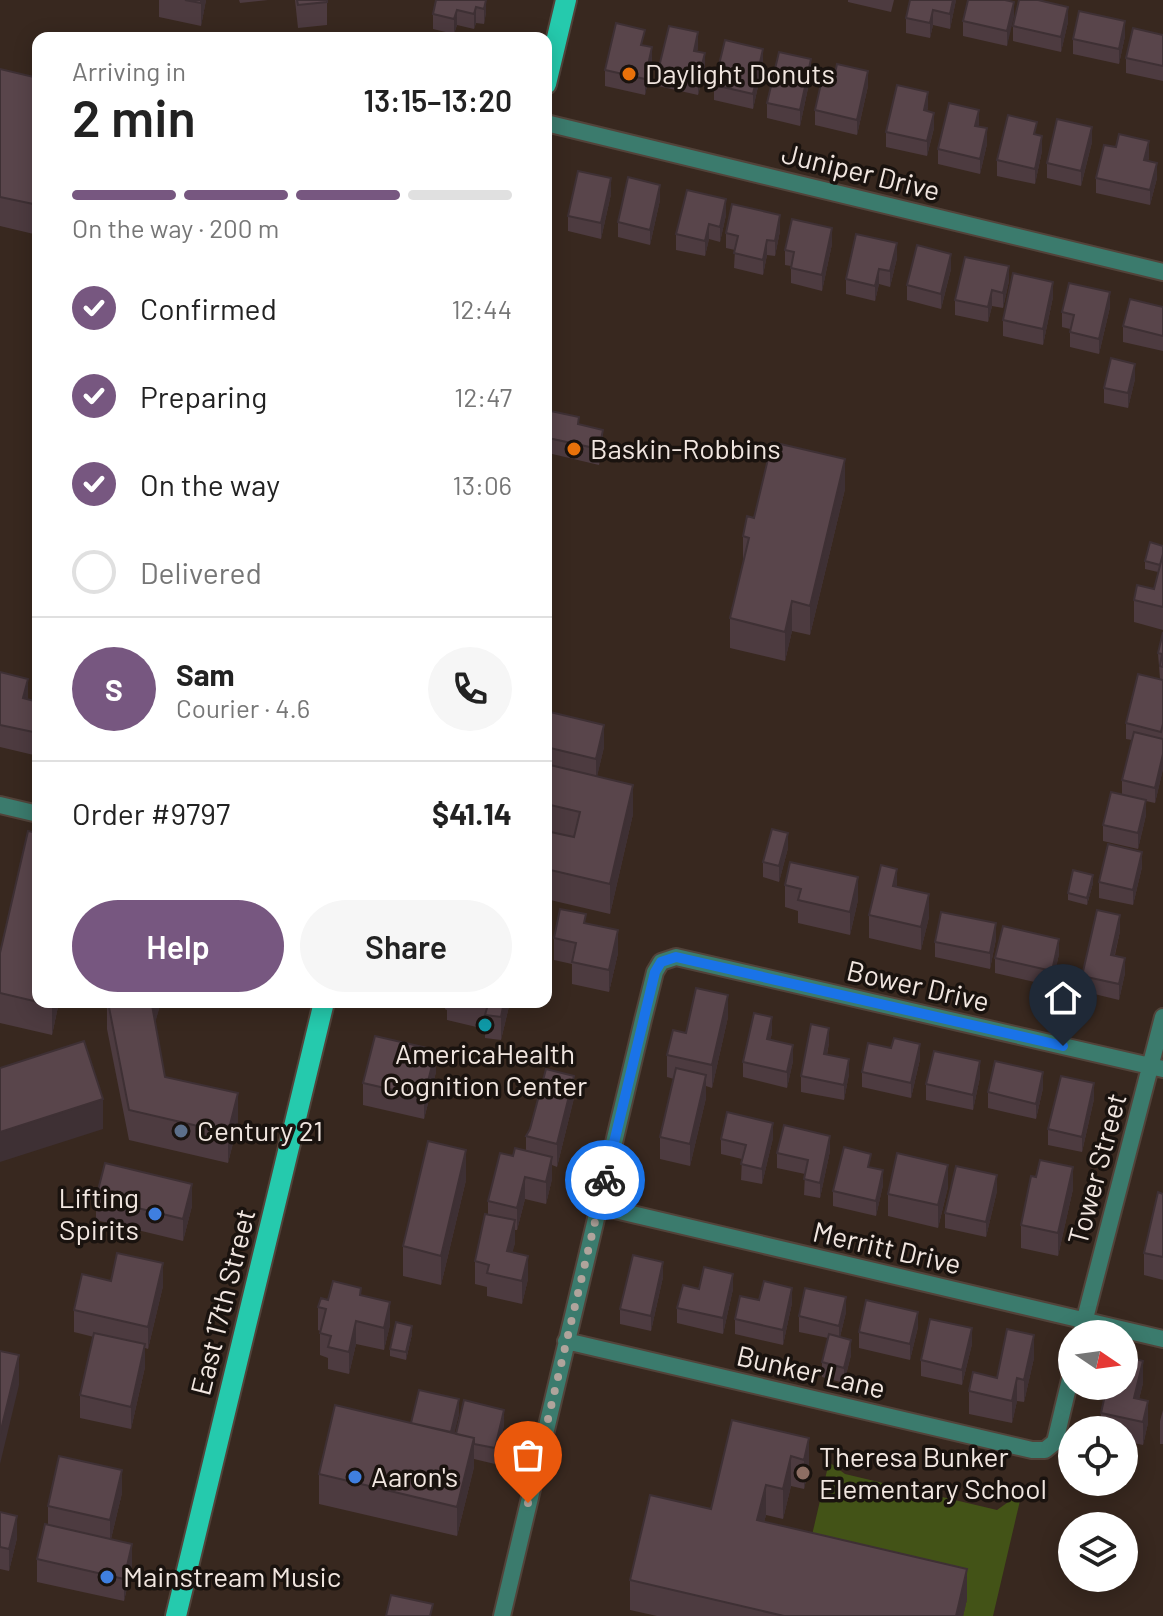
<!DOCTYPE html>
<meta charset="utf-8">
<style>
body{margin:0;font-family:Barlow,sans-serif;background:#f6f6f6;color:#222;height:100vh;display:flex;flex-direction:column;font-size:30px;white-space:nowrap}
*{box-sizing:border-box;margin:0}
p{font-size:26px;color:#767676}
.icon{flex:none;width:44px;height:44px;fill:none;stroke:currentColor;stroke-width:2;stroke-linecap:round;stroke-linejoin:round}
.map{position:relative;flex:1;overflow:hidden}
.details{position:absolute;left:32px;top:32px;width:520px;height:976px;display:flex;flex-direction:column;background:#fff;border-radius:16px;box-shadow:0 4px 20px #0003}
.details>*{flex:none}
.needle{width:52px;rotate:103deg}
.buttons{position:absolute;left:1058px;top:1320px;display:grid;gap:16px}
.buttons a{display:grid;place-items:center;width:80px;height:80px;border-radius:50%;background:#fff;box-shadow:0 4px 20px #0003;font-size:40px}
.pin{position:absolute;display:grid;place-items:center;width:68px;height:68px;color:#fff;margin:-82px -34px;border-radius:50% 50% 50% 0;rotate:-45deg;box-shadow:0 0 8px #0007}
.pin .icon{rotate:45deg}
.courier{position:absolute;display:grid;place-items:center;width:80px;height:80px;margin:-40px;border:6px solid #1a73e8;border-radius:50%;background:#fff;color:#222;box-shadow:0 2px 10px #0007}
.head em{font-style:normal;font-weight:600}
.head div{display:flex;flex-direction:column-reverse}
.head{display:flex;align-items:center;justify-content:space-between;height:136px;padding:0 40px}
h1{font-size:52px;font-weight:600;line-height:60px}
.bar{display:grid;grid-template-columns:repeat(4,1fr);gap:12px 8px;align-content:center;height:96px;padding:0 40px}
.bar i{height:10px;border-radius:6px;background:#e0e0e0}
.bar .active{background:#775780}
.bar p{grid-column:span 4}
.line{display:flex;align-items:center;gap:20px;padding:0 40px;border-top:2px solid #e0e0e0}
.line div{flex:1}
.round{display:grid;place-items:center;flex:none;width:84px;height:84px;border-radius:42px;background:#f6f6f6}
ol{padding:0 40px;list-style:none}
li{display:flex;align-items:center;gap:24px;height:88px}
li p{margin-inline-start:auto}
li .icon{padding:8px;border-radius:50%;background:#775780;color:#fff;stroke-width:4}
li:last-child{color:#767676}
li i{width:44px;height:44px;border:4px solid #e0e0e0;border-radius:50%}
.action{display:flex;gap:16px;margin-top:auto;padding:16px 40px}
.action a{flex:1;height:92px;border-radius:48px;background:#775780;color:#fff;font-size:32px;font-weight:600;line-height:92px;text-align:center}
.action a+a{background:#f6f6f6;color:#222}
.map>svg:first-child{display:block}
.green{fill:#435317}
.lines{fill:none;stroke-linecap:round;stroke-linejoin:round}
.minor-casing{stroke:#52433a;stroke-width:20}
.primary-casing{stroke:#52433a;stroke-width:24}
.minor{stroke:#3b7b6d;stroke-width:16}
.primary{stroke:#25caad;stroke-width:20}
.wall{fill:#4d3b40}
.shaded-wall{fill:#3e3034}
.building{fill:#59454b;stroke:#3e3034;stroke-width:2}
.done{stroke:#b0a49c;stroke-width:8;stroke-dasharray:0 14.4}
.route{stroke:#1a73e8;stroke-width:10}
.food-dot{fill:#e8710a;stroke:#1a130f;stroke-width:3}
.culture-dot{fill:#0f9aa8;stroke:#1a130f;stroke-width:3}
.service-dot{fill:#5c6f8a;stroke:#1a130f;stroke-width:3}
.shop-dot{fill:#3f7fe0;stroke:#1a130f;stroke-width:3}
.education-dot{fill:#8d6e63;stroke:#1a130f;stroke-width:3}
.labels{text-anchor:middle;stroke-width:7;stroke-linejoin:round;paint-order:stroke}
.poi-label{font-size:28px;fill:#f1e6e0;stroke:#1a130f;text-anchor:start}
.street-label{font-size:28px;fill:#f1e6e0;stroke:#1a130f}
</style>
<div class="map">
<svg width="1163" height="1616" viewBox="0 0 1163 1616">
<rect width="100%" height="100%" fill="#38281f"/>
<path class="green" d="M829,1462L845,1474L997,1510L1022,1492L993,1616H963L967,1599L806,1561Z"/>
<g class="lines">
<defs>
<path id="minor" d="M546,123L1163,272
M0,805L38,814
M598,1206L1163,1339
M1081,1334L1163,1017
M566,1341L1032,1450H1045L1055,1442L1072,1371
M502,1616L643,1020L655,972L661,962L676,957L1163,1069"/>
<path id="primary" d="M546,84L566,0
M176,1616L324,1002"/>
</defs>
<use href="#minor" class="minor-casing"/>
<use href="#primary" class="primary-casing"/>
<use href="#minor" class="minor"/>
<use href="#primary" class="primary"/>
</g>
<path class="wall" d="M159,0H206L201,26L159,17Z
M239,0H268L240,3Z
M295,0H327V25L298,28Z
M486,0V12L484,24L476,23L474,29L457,25L454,34L433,29V14Z
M848,0H894L891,12L848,2Z
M956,0L950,29L933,25L930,38L906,33V18Z
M1014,2L1007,46L963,36V21Z
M1068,22L1061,52L1013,41V26Z
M1163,35V81L1126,73V58Z
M1125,36L1119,64L1073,54V39Z
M645,45L652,63L645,95L605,86V70Z
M698,48L697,51L705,68L698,95L658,86V71Z
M763,64L753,109L714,100V85Z
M0,69L38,78V235L0,226Z
M811,74L800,126L767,118V103Z
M833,82L868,86L857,135L815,125V110Z
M928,107L927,111L934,128L927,156L886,147V132Z
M979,127L987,144L980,174L938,164V149Z
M1037,135L1042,151L1035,184L997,176V160Z
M1092,142L1081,186L1047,178V163Z
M1149,157L1148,161L1157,178L1150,205L1096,193V178Z
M611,194L601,239L568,231V216Z
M660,200L650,245L618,237V222Z
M726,215L720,242L709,239L705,256L676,250V234Z
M780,231L775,256L767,255L763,275L734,268L735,250L726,248V233Z
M832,244L822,291L791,283V266L785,265V250Z
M897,258L890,287L879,284L875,301L846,294V279Z
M951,269L941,309L907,300V285Z
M1009,281L1003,308L992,306L988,322L955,315V300Z
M1053,297L1043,345L1003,336V320Z
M1110,307L1099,354L1070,347V329L1062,327V312Z
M1163,307V351L1123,342V326Z
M1135,379L1128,408L1104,403V388Z
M546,410L579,424L603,445L599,465L548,453L547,458H546Z
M845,489L810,635L792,631L785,661L730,648V618L743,566V536L754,518Z
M1163,546V630L1134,622V600L1154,589L1158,572L1145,569V561Z
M1163,632V769L1155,803L1146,801V815L1138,849L1103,841V825L1122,795V780L1132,740L1126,739V723L1160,679L1158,653Z
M0,672L28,700L38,702V756L0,747Z
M546,711L604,747L597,776L633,814L610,914L546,899Z
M788,848L779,882L763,877V862Z
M1142,867L1133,905L1099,898V882Z
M1093,883L1087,905L1068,900V893Z
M785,885L858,900L850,935L798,923V911L785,907Z
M897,887L929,917L921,950L869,938V915Z
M1120,931L1115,955L1125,973L1119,1000L1082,991V976Z
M554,938L618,953L609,992L572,984V964L554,960Z
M996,939L990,969L935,957V942Z
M0,953L38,1002H59L52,1035L0,1023Z
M1059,954L1052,986L995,973V958Z
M107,1002H161L155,1022L165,1077L238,1123L228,1163L129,1140L107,1029Z
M445,1002H510L501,1040L485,1038V1029L447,1020V1010L445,1009Z
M728,1017L712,1088L706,1086V1098L690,1166L660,1159V1137L674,1079L667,1077V1055L686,1033Z
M772,1033L770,1040L793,1061L787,1088L743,1077V1062Z
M829,1043L827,1055L849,1074L844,1100L801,1092V1076Z
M920,1059L911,1098L862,1087V1072Z
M436,1072L424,1119L363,1105V1083Z
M980,1077L973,1110L926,1100V1084Z
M1043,1088L1036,1119L988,1108V1092Z
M574,1098L557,1167L552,1165V1179L546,1204L525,1199L517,1230H515V1243L512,1252L528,1279L522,1304L487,1296V1287L475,1284V1261L488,1214V1201L513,1156L526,1150V1136Z
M1094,1099L1082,1152L1048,1145V1129Z
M773,1138L762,1184L741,1180L742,1159L721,1154V1139Z
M830,1151L820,1198L804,1195L805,1174L777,1168V1153Z
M871,1167L883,1185L876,1216L833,1206V1191Z
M466,1180L441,1285L403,1276V1246Z
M948,1187L938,1228L888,1216V1194Z
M1073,1189L1058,1256L1021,1248V1225Z
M997,1191L986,1237L945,1228V1213Z
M1163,1194V1280L1144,1275V1253Z
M96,1198L192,1206L183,1241L96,1220Z
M663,1277L651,1331L620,1324V1309Z
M111,1281L163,1286L148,1349L145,1348V1367L131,1429L80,1418V1395L94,1337L74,1332V1310Z
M699,1289H733L723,1334L677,1323V1308Z
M361,1295L390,1325L384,1350L356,1344L349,1374L328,1369V1358L320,1355V1331L318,1330V1307L328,1300Z
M759,1300L792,1303L783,1345L735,1334V1319Z
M846,1312L840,1337L851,1355L844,1383L822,1377V1362L828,1338L799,1332V1316Z
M918,1327L910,1360L859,1348V1332Z
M412,1334L406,1360L390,1356V1349Z
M972,1344L962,1385L921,1376V1360Z
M1034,1358L1024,1402L1017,1401L1012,1423L969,1414V1391Z
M1143,1383L1139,1399L1148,1423L1143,1445L1124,1441V1430H1101V1413Z
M1163,1410V1444H1160V1421Z
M459,1414L454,1433L504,1425L495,1464L474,1459V1467L457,1536L319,1504V1474L411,1423Z
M809,1438V1468L804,1489L791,1486L783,1519L766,1515L764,1522L967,1599L963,1616H657L630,1610V1580L711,1509Z
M122,1493L111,1539L132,1566L124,1601L37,1582V1559L48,1525V1506Z
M0,1512L17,1538L9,1571L0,1569Z"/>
<path class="shaded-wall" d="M201,0H206L201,26Z
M486,0V12L484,24V9Z
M953,0H956L950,29V14Z
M1014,2V17L1007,46V31Z
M476,7V23L474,29V14Z
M1068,7V22L1061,52V37Z
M457,10V25L454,34V19Z
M933,10V25L930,38V23Z
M1125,21V36L1119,64V49Z
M698,32V48L694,66V51Z
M652,47V63L645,95V79Z
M763,49V64L753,109V94Z
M705,53V68L698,95V80Z
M811,59V74L800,126V110Z
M868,71V86L857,135V120Z
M928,92V107L924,125V110Z
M979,110V125L975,141V126Z
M934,113V128L927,156V141Z
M1092,127V142L1081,186V171Z
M987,128V144L980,174V159Z
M1042,136V151L1035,184V169Z
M1149,141V157L1144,176V160Z
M1157,163V178L1150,205V190Z
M611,178V194L601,239V223Z
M660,185V200L650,245V230Z
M726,199V215L720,242V227Z
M780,215V231L775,256V241Z
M709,224V239L705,256V241Z
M832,228V244L822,291V275Z
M767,240V255L763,275V260Z
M897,243V258L890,287V271Z
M951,254V269L941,309V294Z
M1009,266V281L1003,308V293Z
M879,269V284L875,301V286Z
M1053,282V297L1043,345V329Z
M992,290V306L988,322V307Z
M1110,292V307L1099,354V339Z
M1135,364V379L1128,408V393Z
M603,430V445L599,465V449Z
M845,459V489L810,635V606Z
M792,601V631L785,661V632Z
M28,679V701L23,698Z
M604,725V747L596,781V759Z
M1163,754V769L1155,803V788Z
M633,785V814L610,914V884Z
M1146,800V815L1138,849V833Z
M788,833V848L779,882V866Z
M1142,852V867L1133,905V890Z
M897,869V891L893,886Z
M1093,875V883L1087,905V898Z
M858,877V900L850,935V912Z
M929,894V917L921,950V927Z
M1120,915V931L1111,970V955Z
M996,923V939L990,969V953Z
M618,930V953L609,992V970Z
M1059,939V954L1052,986V971Z
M1125,958V973L1119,1000V984Z
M728,995V1017L712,1088V1065Z
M52,1002H59L52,1035Z
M153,1002H161L152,1034V1005Z
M504,1002H510L501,1040V1017Z
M772,1017V1033L767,1054V1039Z
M829,1028V1043L824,1069V1054Z
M920,1044V1059L911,1098V1083Z
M793,1045V1061L787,1088V1072Z
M436,1050V1072L424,1119V1097Z
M849,1059V1074L844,1100V1085Z
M980,1061V1077L973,1110V1095Z
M1043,1072V1088L1036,1119V1104Z
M706,1075V1098L690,1166V1144Z
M574,1076V1098L557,1167V1144Z
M1094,1083V1099L1082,1152V1137Z
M238,1093V1123L228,1163V1133Z
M103,1099V1129L0,1162V1132Z
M773,1123V1138L762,1184V1169Z
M830,1136V1151L820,1198V1183Z
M466,1150V1180L441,1285V1256Z
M552,1157V1179L546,1204V1182Z
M948,1165V1187L938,1228V1205Z
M1073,1167V1189L1058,1256V1233Z
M883,1170V1185L876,1216V1201Z
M997,1175V1191L986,1237V1222Z
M525,1177V1199L517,1230V1208Z
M192,1184V1206L183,1241V1219Z
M515,1220V1243L507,1274V1251Z
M528,1256V1279L522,1304V1281Z
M663,1262V1277L651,1331V1316Z
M163,1263V1286L148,1349V1327Z
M733,1274V1289L723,1334V1318Z
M792,1288V1303L783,1345V1330Z
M846,1297V1312L839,1341V1326Z
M390,1302V1325L384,1350V1328Z
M918,1312V1327L910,1360V1344Z
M356,1321V1344L349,1374V1352Z
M412,1326V1334L406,1360V1352Z
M972,1328V1344L962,1385V1370Z
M1034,1335V1358L1024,1402V1380Z
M851,1340V1355L844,1383V1368Z
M145,1344V1367L131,1429V1407Z
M19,1355V1385L0,1464V1434Z
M1143,1361V1383L1134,1420V1398Z
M1017,1378V1401L1012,1423V1401Z
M459,1399V1414L450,1453V1437Z
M1148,1401V1423L1143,1445V1422Z
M504,1410V1425L495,1464V1448Z
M474,1438V1467L457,1536V1507Z
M809,1438V1468L804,1489V1460Z
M791,1456V1486L783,1519V1489Z
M122,1470V1493L110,1543V1520Z
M766,1485V1515L757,1550V1520Z
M17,1516V1538L9,1571V1549Z
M132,1544V1566L124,1601V1579Z
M967,1569V1599L963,1616H956Z"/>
<path class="building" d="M185,0H201V3Z
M297,0H327V2L298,5Z
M436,0H486L484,9L476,7L474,14L457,10L454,19L433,14Z
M910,0H953L950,14L933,10L930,23L906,18Z
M968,0H1005L1014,2L1007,31L963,21Z
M1019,0H1038L1068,7L1061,37L1013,26Z
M1079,11L1125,21L1119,49L1073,39Z
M616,23L645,30L641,45L652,47L645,79L605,70Z
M669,26L698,32L694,51L705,53L698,80L658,71Z
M1133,28L1163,35V66L1126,58Z
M725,40L763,49L753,94L714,85Z
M779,52L811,59L800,110L767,103Z
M837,64L868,71L857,120L815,110L822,79L833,82Z
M0,69L38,78V205L0,197Z
M897,85L928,92L924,110L934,113L927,141L886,132Z
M949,103L979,110L975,126L987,128L980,159L938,149Z
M1008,115L1037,122L1034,134L1042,136L1035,169L997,160Z
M1057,119L1092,127L1081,171L1047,163Z
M1119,134L1149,141L1144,160L1157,163L1150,190L1096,178L1104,145L1116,147Z
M578,171L611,178L601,223L568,216Z
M628,177L660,185L650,230L618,222Z
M687,190L726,199L720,227L709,224L705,241L676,234Z
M732,204L780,215L775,241L767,240L763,260L734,253L738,236L726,233Z
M792,219L832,228L822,275L791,268L794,252L785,250Z
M856,234L897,243L890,271L879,269L875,286L846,279Z
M917,245L951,254L941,294L907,285Z
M965,257L1009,266L1003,293L992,290L988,307L955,300Z
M1013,273L1053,282L1043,329L1003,320Z
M1069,283L1110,292L1099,339L1070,332L1074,315L1062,312Z
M1130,299L1163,307V336L1123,326Z
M1111,358L1135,364L1128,393L1104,388Z
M546,410L579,417L578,424L603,430L599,449L548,438L547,443L546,442Z
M772,442L845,459L810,606L792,601L785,632L730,618L749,538L743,536L747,516L754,518Z
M1150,542L1163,546V554L1160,565L1145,561Z
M1163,554V607L1134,600L1137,585L1154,589Z
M1163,632V667L1160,666L1162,654L1158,653Z
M0,672L28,679L23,698L38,702V733L0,725Z
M1138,674L1163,680V724L1161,732L1126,723Z
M546,711L604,725L596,759L546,747Z
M1134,732L1163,739V754L1155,788L1122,780Z
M546,764L633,785L610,884L546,869V831L574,837L580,812L546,804Z
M1111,792L1146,800L1138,833L1103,825Z
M772,829L788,833L779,866L763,862Z
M28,831L38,833V1002L0,993V953Z
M1108,844L1142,852L1133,890L1099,882Z
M790,862L858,877L850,912L798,900L801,889L785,885Z
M881,865L897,869L893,886L929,894L921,927L869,915Z
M1073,870L1093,875L1087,898L1068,893Z
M560,909L586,914L584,923L618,930L609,970L572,962L576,943L554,938Z
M1097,910L1120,915L1111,955L1125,958L1119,984L1082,976Z
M941,912L996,923L990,953L935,942Z
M1003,926L1059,939L1052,971L995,958Z
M696,988L728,995L712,1065L667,1055L673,1030L686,1033Z
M39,1002H52V1005Z
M108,1002H153L152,1005L165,1077L238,1093L228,1133L129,1110Z
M466,1002H504L501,1017L485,1015L487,1008L485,1006Z
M754,1013L772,1017L767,1039L793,1045L787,1072L743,1062Z
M811,1024L829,1028L824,1054L849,1059L844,1085L801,1076Z
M375,1036L436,1050L424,1097L363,1083Z
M894,1038L920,1044L911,1083L862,1072L868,1043L891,1048Z
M84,1041L103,1099L0,1132V1068Z
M934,1051L980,1061L973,1095L926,1084Z
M995,1061L1043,1072L1036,1104L988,1092Z
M676,1068L706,1075L690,1144L660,1137Z
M546,1069L574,1076L557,1144L526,1136L530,1129Z
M1061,1076L1094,1083L1082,1137L1048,1129Z
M727,1112L773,1123L762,1169L741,1164L746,1145L721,1139Z
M784,1125L830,1136L820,1183L804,1179L808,1160L777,1153Z
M428,1141L466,1150L441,1256L403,1246Z
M844,1147L871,1154L868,1167L883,1170L876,1201L833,1191Z
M515,1148L552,1157L546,1182L525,1177L517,1208L488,1201L500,1153L513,1156Z
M897,1153L948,1165L938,1205L888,1194Z
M1040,1160L1073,1167L1058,1233L1021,1225L1031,1176L1036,1177Z
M105,1163L192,1184L183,1219L96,1198Z
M956,1166L997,1175L986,1222L945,1213Z
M1158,1192L1163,1194V1257L1144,1253Z
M485,1214L515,1220L507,1251L528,1256L522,1281L487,1273L489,1265L475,1261Z
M117,1253L163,1263L148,1327L74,1310L82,1274L111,1281Z
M633,1255L663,1262L651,1316L620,1309Z
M704,1267L733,1274L723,1318L677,1308L683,1285L699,1289Z
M333,1281L361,1288L360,1295L390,1302L384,1328L356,1321L349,1352L328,1347L331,1336L320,1333L326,1309L318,1307L321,1298L328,1300Z
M764,1281L792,1288L783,1330L735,1319L740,1296L759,1300Z
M805,1288L846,1297L839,1326L799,1316Z
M866,1300L918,1312L910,1344L859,1332Z
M930,1319L972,1328L962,1370L921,1360Z
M396,1322L412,1326L406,1352L390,1349Z
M1007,1329L1034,1335L1024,1380L1017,1378L1012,1401L969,1391L973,1372L997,1378Z
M94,1333L145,1344L131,1407L80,1395Z
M829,1334L851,1340L844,1368L822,1362Z
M0,1351L19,1355L0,1434Z
M1124,1356L1143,1361L1134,1398L1148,1401L1143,1422L1101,1413L1107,1386H1124Z
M419,1390L459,1399L451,1432L411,1423Z
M464,1400L504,1410L495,1448L474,1444V1438L456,1434Z
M335,1405L474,1438L457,1507L319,1474Z
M732,1420L809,1438L804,1460L791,1456L783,1489L766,1485L757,1520L967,1569L956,1616H784L630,1580L650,1495L711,1509Z
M59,1456L122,1470L110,1520L48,1506Z
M0,1512L17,1516L9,1549L0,1547Z
M45,1524L132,1544L124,1579L37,1559Z
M391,1595L433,1604L430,1616H386Z"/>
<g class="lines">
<path class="done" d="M528,1503L605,1180"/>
<path class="route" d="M605,1180L655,972L661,962L676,957L1063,1046"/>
</g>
<g class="food-dot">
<circle cx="629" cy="74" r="8"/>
<circle cx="574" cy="449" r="8"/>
</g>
<circle class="culture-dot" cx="485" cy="1025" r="8"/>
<circle class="service-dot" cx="181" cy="1131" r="8"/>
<g class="shop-dot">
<circle cx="155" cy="1214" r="8"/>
<circle cx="355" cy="1477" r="8"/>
<circle cx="107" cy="1577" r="8"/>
</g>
<circle class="education-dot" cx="803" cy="1473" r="8"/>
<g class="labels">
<g class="poi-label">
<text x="645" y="84">Daylight Donuts</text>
<text x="590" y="459">Baskin-Robbins</text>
<text x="485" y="1064" text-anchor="middle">AmericaHealth<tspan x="485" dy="32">Cognition Center</tspan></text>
<text x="197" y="1141">Century 21</text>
<text x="139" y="1208" text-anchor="end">Lifting<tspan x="139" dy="32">Spirits</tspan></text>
<text x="819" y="1467">Theresa Bunker<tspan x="819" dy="32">Elementary School</tspan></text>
<text x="371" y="1487">Aaron's</text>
<text x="123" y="1587">Mainstream Music</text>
</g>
<g class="street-label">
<text transform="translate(861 172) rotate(14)" y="10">Juniper Drive</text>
<text transform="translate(918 986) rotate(13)" y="10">Bower Drive</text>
<text transform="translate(1097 1169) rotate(-75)" y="10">Tower Street</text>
<text transform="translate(887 1248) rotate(13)" y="10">Merritt Drive</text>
<text transform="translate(223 1302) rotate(-76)" y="10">East 17th Street</text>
<text transform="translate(811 1372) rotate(13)" y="10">Bunker Lane</text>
</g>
</g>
</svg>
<div class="buttons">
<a><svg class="needle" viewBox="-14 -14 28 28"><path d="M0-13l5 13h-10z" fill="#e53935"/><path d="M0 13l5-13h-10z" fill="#767676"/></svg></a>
<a><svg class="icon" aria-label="locate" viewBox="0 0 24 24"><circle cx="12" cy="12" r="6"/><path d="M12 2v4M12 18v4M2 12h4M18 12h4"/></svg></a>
<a><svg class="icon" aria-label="layers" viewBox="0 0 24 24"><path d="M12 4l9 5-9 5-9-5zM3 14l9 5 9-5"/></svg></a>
</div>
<div class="pin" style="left:528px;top:1503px;background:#ea580c"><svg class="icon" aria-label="bag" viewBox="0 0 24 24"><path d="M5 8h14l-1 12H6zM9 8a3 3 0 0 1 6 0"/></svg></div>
<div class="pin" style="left:1063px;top:1046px;background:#1f2937"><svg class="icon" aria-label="home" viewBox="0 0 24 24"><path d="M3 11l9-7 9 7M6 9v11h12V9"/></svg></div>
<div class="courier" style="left:605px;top:1180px"><svg class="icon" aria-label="bike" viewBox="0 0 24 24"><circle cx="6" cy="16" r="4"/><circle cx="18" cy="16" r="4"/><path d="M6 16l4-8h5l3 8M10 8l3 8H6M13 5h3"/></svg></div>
<section class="details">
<div class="head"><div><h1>2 min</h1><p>Arriving in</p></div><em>13:15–13:20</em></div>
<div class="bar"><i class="active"></i><i class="active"></i><i class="active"></i><i></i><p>On the way · 200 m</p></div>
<ol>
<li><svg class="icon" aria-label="check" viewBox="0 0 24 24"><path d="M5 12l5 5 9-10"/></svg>Confirmed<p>12:44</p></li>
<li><svg class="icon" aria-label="check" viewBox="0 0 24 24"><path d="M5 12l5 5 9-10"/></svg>Preparing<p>12:47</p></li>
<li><svg class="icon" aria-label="check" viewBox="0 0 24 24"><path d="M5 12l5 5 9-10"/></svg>On the way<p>13:06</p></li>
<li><i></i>Delivered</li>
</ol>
<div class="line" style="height:144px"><b class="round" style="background:#775780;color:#fff">S</b><div><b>Sam</b><p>Courier · 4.6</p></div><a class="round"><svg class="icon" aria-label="phone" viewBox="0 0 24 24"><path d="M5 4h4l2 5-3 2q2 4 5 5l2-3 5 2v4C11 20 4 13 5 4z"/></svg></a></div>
<div class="line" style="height:104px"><div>Order #9797</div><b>$41.14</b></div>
<div class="action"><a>Help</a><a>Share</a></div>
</section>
</div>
